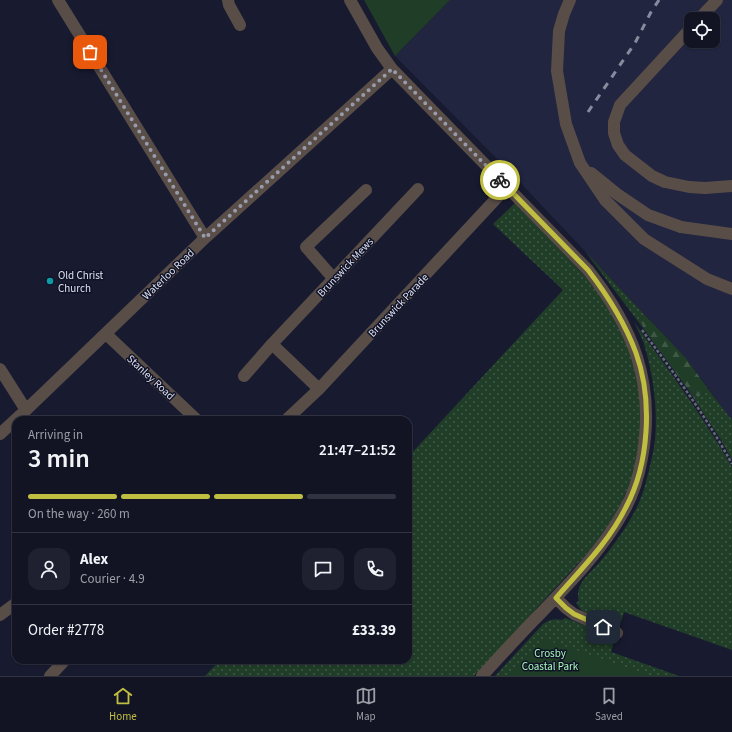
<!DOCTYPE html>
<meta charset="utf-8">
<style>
body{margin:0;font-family:"Source Sans 3",sans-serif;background:#1f2131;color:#f1f3f6;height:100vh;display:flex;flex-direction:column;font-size:15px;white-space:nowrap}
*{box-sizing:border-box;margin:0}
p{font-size:13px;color:#9c9ea6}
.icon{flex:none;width:22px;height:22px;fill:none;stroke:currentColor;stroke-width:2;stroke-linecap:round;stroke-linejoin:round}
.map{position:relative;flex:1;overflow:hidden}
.side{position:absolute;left:12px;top:416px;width:400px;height:248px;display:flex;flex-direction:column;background:#121424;border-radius:12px;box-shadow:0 1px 3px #0004,0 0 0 1px #313341}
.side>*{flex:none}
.buttons{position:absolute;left:684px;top:12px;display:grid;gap:8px}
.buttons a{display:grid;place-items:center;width:36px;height:36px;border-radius:8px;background:#121424;box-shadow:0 1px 3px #0004,0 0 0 1px #313341;font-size:20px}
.pin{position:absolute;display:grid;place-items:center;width:34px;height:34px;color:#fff;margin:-17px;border-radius:8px;box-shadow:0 2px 6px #0006}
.courier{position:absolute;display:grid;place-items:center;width:40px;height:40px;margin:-20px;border:3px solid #c0be41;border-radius:50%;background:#fff;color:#222;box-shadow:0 1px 5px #0007}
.summary em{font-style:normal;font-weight:600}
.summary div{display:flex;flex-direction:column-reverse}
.summary{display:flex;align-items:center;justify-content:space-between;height:68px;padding:0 16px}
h1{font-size:26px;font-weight:600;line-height:30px}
.bar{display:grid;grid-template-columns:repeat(4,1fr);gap:6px 4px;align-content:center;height:48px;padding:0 16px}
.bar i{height:5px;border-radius:3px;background:#313341}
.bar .current{background:#c0be41}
.bar p{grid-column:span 4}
.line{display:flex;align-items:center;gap:10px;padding:0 16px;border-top:1px solid #313341}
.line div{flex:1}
.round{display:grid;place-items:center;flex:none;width:42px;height:42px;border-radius:12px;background:#1f2131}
.menu{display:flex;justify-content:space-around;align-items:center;height:56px;border-top:1px solid #313341;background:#121424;font-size:11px;color:#9c9ea6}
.menu a{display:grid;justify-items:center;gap:2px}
.menu .current{color:#c0be41}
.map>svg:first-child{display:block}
.built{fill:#212540;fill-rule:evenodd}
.grass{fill:url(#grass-dots)}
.forest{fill:url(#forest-firs)}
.park{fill:#203d27}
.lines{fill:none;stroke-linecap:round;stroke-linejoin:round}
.path{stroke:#66697b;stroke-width:2.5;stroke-dasharray:3 2;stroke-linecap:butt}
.minor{stroke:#594d48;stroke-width:12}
.rail{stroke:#888b9d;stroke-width:3;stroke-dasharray:7 7;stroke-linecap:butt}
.done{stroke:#989bac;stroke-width:4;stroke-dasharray:0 7.2}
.route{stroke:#c0be41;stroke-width:5}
.culture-dot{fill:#0f9aa8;stroke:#0f1226;stroke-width:1.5}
.labels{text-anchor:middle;stroke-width:3;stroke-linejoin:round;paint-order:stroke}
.street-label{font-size:11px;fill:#dde0ef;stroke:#0f1226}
.poi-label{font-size:11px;fill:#dde0ef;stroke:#0f1226;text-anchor:start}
.park-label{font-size:11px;fill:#a8f8b9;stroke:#0f1226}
</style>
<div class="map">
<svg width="732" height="676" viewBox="0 0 732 676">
<defs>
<pattern id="grass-dots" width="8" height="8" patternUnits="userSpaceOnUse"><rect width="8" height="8" fill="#203d27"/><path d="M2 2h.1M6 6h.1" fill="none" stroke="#405947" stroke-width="1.8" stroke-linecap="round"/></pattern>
<pattern id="forest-firs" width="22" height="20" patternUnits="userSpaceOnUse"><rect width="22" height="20" fill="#203d27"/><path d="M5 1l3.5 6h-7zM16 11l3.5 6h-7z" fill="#405947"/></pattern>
</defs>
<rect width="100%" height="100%" fill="#181b30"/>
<path class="built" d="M450,0H732V420L685,357L514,176L395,56ZM691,19H713V41H691Z"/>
<path class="grass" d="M515,203L584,275L600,295L608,308L626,342L637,378L640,398V435L633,476L618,511L596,543L583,558L474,676H205L220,660H408V457L563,290L493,224Z
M584,250L644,314L641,319L643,328Z
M634,322C668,369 703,416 732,467V650L624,612L619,627L582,611L576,603L579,601C577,595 578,589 581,584C585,576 593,570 599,563C614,545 628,526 638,505C643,494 646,482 649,470C651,460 654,451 655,440C658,408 653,372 643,341C640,335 637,328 634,322Z
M687,388L698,397L709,390L732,420V460L721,440Z
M565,618L615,637L611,652L679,676H495L543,624C549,620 555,618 562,620Z"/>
<path class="forest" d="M644,314L685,357L709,390L698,397L687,388L643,328L641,319Z"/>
<path class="park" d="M364,0H450L395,56Z
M544,639L651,676H509Z"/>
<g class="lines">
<path class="path" d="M642,330C674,373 706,416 732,464"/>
<path class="minor" d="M58,0L205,238
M228,0L229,5L240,25
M350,0L377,48L392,69L588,270C633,327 656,384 642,458C639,475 634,493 625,509C603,549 571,582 540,614C520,634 501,655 482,676
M570,0L564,14L559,31L557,71L566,124L580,163L605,200L644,239L707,279L732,289
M699,19L717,0
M691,28L620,105L614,122V133L618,145L625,155L652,176L665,182L689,187L705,188L732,186
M591,173L617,194L648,215L681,227L732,234
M334,279L306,247L366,190
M106,334L197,420
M272,344L319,389
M0,369L26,410
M244,376L272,344L418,189
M286,420L319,389L345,361L507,187
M0,434L26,410L205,238L392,69
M556,598L566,608L574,614L617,633
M0,615L16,603
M50,676L65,660"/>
<path class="rail" d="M588,112L635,43L651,12L659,0"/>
</g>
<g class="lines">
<path class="done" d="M90,52L205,238L392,69L500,180"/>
<path class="route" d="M500,180L588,270C608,296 625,323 636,353C653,400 649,464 626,507C609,542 581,569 556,598L566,608L574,614L603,627"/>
</g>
<circle class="culture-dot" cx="50" cy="281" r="4"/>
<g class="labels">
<g class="street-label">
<text transform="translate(345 267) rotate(-47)" y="4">Brunswick Mews</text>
<text transform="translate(168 274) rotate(-44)" y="4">Waterloo Road</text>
<text transform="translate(398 305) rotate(-47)" y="4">Brunswick Parade</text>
<text transform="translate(151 377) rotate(43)" y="4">Stanley Road</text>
</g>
<g class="poi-label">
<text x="58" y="279">Old Christ<tspan x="58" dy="13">Church</tspan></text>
</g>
<g class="park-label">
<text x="550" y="657">Crosby<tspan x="550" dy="13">Coastal Park</tspan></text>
</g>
</g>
</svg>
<div class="buttons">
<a><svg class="icon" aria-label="locate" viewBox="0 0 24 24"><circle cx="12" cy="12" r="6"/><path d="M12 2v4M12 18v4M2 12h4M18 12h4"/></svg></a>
</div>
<div class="pin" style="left:90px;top:52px;background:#ea580c"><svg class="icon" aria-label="bag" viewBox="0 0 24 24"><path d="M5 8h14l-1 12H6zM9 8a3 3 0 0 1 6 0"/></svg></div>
<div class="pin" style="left:603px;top:627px;background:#1f2937"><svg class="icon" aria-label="home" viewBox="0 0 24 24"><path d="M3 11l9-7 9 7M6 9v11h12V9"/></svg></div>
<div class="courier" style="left:500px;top:180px"><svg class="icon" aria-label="bike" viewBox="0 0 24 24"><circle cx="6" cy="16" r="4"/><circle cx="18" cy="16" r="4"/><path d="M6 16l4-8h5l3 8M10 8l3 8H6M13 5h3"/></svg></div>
<section class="side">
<div class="summary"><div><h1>3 min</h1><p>Arriving in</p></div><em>21:47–21:52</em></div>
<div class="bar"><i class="current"></i><i class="current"></i><i class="current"></i><i></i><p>On the way · 260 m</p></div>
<div class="line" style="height:72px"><a class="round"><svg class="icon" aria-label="person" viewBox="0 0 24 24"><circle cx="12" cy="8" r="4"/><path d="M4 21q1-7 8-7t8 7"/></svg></a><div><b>Alex</b><p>Courier · 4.9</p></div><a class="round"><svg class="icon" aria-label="chat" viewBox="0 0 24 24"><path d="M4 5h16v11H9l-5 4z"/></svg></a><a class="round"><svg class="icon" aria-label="phone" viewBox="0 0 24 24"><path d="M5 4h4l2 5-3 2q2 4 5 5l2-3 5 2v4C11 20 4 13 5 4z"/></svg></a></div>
<div class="line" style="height:52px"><div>Order #2778</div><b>£33.39</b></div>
</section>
</div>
<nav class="menu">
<a class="current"><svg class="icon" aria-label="home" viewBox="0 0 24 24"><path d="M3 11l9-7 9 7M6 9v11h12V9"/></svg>Home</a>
<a><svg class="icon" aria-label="map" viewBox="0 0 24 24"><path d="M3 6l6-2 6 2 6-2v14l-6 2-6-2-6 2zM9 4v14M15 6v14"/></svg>Map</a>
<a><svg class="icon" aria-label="saved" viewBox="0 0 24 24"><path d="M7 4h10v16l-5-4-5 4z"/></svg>Saved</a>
</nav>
